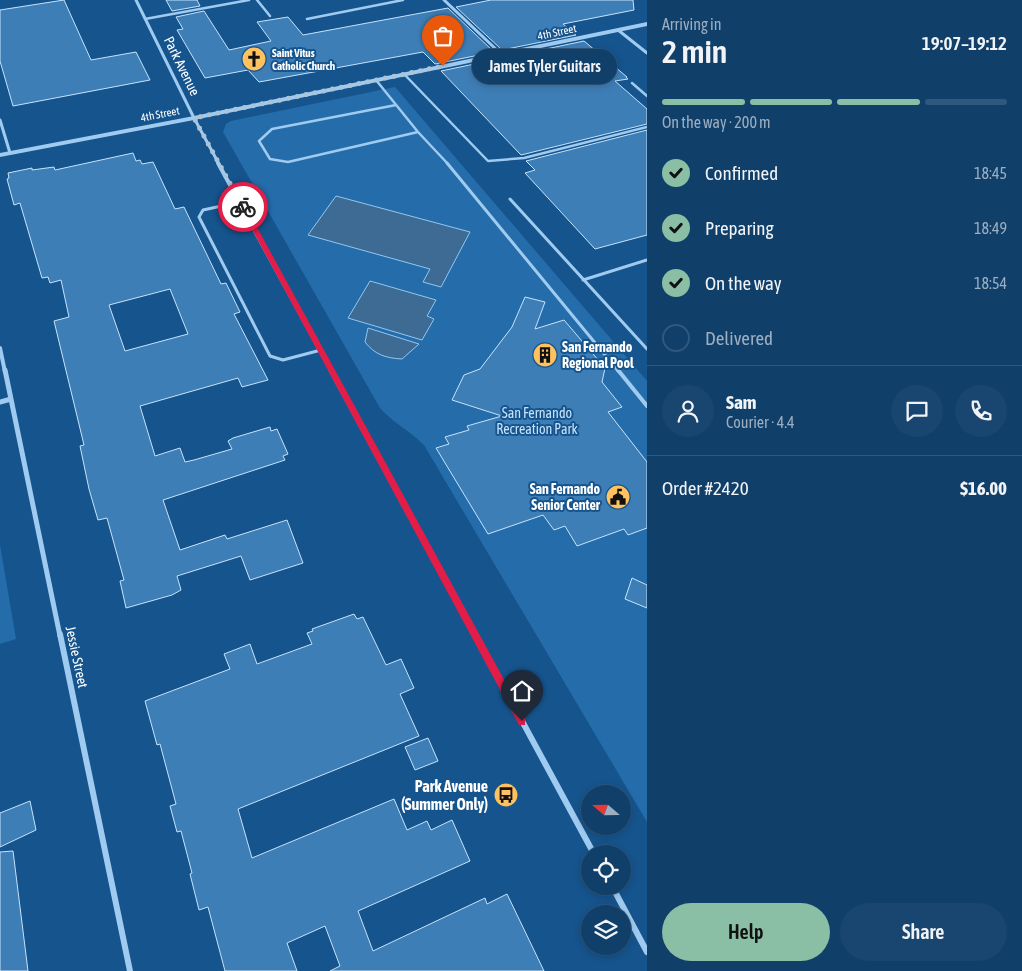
<!DOCTYPE html>
<meta charset="utf-8">
<style>
body{margin:0;font-family:"Asap Condensed",sans-serif;background:#194670;color:#f1f3f6;height:100vh;display:flex;flex-direction:column;font-size:19px;white-space:nowrap}
*{box-sizing:border-box;margin:0}
p{font-size:16px;color:#9cafc1}
.icon{flex:none;width:28px;height:28px;fill:none;stroke:currentColor;stroke-width:2;stroke-linecap:round;stroke-linejoin:round}
.map{position:relative;flex:1;overflow:hidden}
.details{display:flex;flex-direction:column;background:#103f6a;width:375px}
.details>*{flex:none}
.needle{width:32px;rotate:290deg}
.tools{position:absolute;left:581px;top:785px;display:grid;gap:10px}
.tools a{display:grid;place-items:center;width:50px;height:50px;border-radius:50%;background:#103f6a;box-shadow:0 2px 8px #0003,0 0 0 1px #30587e;font-size:25px}
.pin{position:absolute;display:grid;place-items:center;width:42px;height:42px;color:#fff;margin:-51px -21px;border-radius:50% 50% 50% 0;rotate:-45deg;box-shadow:0 0 5px #0007}
.pin .icon{rotate:45deg}
.courier{position:absolute;display:grid;place-items:center;width:50px;height:50px;margin:-25px;border:4px solid #e11d48;border-radius:50%;background:#fff;color:#222;box-shadow:0 1px 6px #0007}
.bubble{position:absolute;height:35px;border-radius:18px;background:#103f6a;box-shadow:0 2px 8px #0003,0 0 0 1px #30587e;font-size:16px;font-weight:600;line-height:35px;text-align:center}
.summary em{font-style:normal;font-weight:600}
.summary div{display:flex;flex-direction:column-reverse}
.summary{display:flex;align-items:center;justify-content:space-between;height:85px;padding:0 15px}
h1{font-size:32px;font-weight:600;line-height:38px}
.bar{display:grid;grid-template-columns:repeat(4,1fr);gap:8px 5px;align-content:center;height:60px;padding:0 15px}
.bar i{height:6px;border-radius:4px;background:#30587e}
.bar .current{background:#8abfa5}
.bar p{grid-column:span 4}
.line{display:flex;align-items:center;gap:12px;padding:0 15px;border-top:1px solid #30587e}
.line div{flex:1}
.round{display:grid;place-items:center;flex:none;width:52px;height:52px;border-radius:26px;background:#194670}
ol{padding:0 15px;list-style:none}
li{display:flex;align-items:center;gap:15px;height:55px}
li p{margin-inline-start:auto}
li .icon{padding:5px;border-radius:50%;background:#8abfa5;color:#111;stroke-width:4}
li:last-child{color:#9cafc1}
li i{width:28px;height:28px;border:2px solid #30587e;border-radius:50%}
.button{display:flex;gap:10px;margin-top:auto;padding:10px 15px}
.button a{flex:1;height:58px;border-radius:30px;background:#8abfa5;color:#111;font-size:20px;font-weight:600;line-height:58px;text-align:center}
.button a+a{background:#194670;color:#f1f3f6}
main{display:flex;flex:1;min-height:0}
.map>svg:first-child{display:block}
.green{fill:#256daa}
.water{fill:#3d6b94;stroke:#92c7f2}
.building{fill:#3e7eb6;stroke:#c6e3fb;fill-rule:evenodd}
.lines{fill:none;stroke-linecap:round;stroke-linejoin:round}
.service-far2{stroke:#a0cbf0;stroke-width:2.5}
.service-far1{stroke:#a0cbf0;stroke-width:3}
.service{stroke:#a0cbf0;stroke-width:4}
.minor-far3{stroke:#a0cbf0;stroke-width:3}
.minor-far2{stroke:#a0cbf0;stroke-width:4}
.minor-far1{stroke:#a0cbf0;stroke-width:5}
.minor{stroke:#a0cbf0;stroke-width:6}
.tertiary{fill:#a0cbf0;fill-rule:evenodd}
.route{fill:#e11d48}
.done{stroke:#adc3d7;stroke-width:5;stroke-dasharray:0 9}
.labels{text-anchor:middle;stroke-width:4;stroke-linejoin:round;paint-order:stroke}
.far-street-label{font-size:11px;fill:#fff;stroke:#16548d}
.far-poi-label{font-size:11px;font-weight:bold;fill:#fff;stroke:#16548d;text-anchor:start}
.street-label{font-size:14px;fill:#fff;stroke:#16548d}
.poi-label{font-size:14px;font-weight:bold;fill:#fff;stroke:#16548d;text-anchor:start}
.park-label{font-size:14px;fill:#c6e3fb;stroke:#16548d}
.near-poi-label{font-size:16px;font-weight:bold;fill:#fff;stroke:#16548d;text-anchor:end}
</style>
<main>
<div class="map">
<svg width="647" height="971" viewBox="0 0 647 971">
<rect width="100%" height="100%" fill="#16548d"/>
<path class="green" d="M395,87L647,381V822L424,445C410,431 392,422 380,408L223,132L226,124L231,121Z
M0,545L16,639L0,644Z"/>
<path class="water" d="M336,196L470,232L441,287L423,282L430,269L308,235Z
M370,281L436,300L427,316L434,319L422,340L348,318Z
M368,328L419,344L402,359C386,358 375,355 365,342Z"/>
<path class="building" d="M64,0L91,60L136,52L150,80L13,106L0,61V10Z
M166,0H197L200,6L172,11Z
M491,0H633L634,10L563,24L576,35L502,50L456,7Z
M448,8L494,52L435,64L423,52L259,82L248,70L205,78L177,30L183,29L176,17L204,11L229,50L271,41L257,22L288,17L303,35Z
M584,41L627,77H626L628,79L615,81L647,109V124L521,155L441,71Z
M647,130V235L595,249L525,173L535,170L526,161Z
M133,153L136,161L140,160L142,164L153,162L175,209L184,207L221,284L226,283L240,312L234,314L268,380L242,387L238,378L140,406L155,456L180,448L185,462L194,460L232,449L228,441L233,438L270,427L271,431L277,429L288,454L283,456L285,460L163,500L180,550L225,535L227,539L287,520L303,563L250,580L241,556L177,576L181,590L172,595L126,608L120,581L124,580L107,518L98,520L89,489L80,446L84,445L54,321L69,317L61,280L50,283L48,277L42,278L20,203L14,205L7,179L9,178L8,173L32,168V170L54,167L55,170ZM170,289L188,334L125,351L109,305Z
M525,297L545,302L535,329L564,320L605,368L602,382L622,407L608,412L647,462V528L628,535L624,529L577,546L565,526L554,530L543,515L488,534L436,448L449,444L445,437L469,430L467,426L502,416L452,400L464,375L480,369L512,327Z
M632,578L647,585V608L625,599Z
M354,614L357,619L363,617L386,665L401,659L414,688L400,694L419,736L238,809L252,858L394,799L407,830L427,821L431,830L452,820L470,861L358,911L373,951L485,898L487,904L507,894L544,971H330L340,966L325,926L287,943L297,971H225L208,907L199,910L190,874L192,873L181,831L177,832L170,806L176,804L160,744L157,745L145,701L230,669L224,654L250,644L257,664L312,644L307,633L313,631L312,629Z
M428,738L438,761L415,770L405,747Z
M30,801L36,830L0,847V813Z
M13,851L28,971H0V852Z"/>
<g class="lines">
<path class="service-far2" d="M257,0L270,16
M145,19L249,0
M307,19L403,0
M404,74L488,161L524,158L647,127
M376,80L418,132L448,164
M632,83L647,96
M396,105L272,129L259,141L270,159L288,162L418,132"/>
<path class="service-far1" d="M447,163L619,372
M510,199L647,349
M240,202L203,210L199,217L270,356L283,360L321,350
M583,280L647,260"/>
<path class="service" d="M618,370L647,406"/>
<path class="minor-far3" d="M136,0L194,118L219,164
M444,0L501,54
M618,30L647,53
M0,120L10,153"/>
<path class="minor-far2" d="M218,163L332,372
M0,348L5,372"/>
<path class="minor-far1" d="M5,370L60,636
M331,370L475,636
M0,402L11,399"/>
<path class="minor" d="M60,634L130,971
M475,634L594,854
M612,886L647,952"/>
<path class="tertiary" d="M647,22V26L194,120L0,157V153L194,116Z"/>
</g>
<path class="route" d="M243,205L246,207L525,718V725H519L240,207Z"/>
<g class="lines">
<path class="done" d="M243,207L194,118L443,66"/>
</g>
<defs>
<symbol id="church-disc" viewBox="-11 -11 22 22"><circle r="9.5" fill="#ffc25e" stroke="#16548d"/><path d="M-1.2-6h2.4v3.5h3.3v2.4h-3.3V6h-2.4V-.1h-3.3v-2.4h3.3Z" fill="#111"/></symbol>
<symbol id="building-disc" viewBox="-11 -11 22 22"><circle r="9.5" fill="#ffc25e" stroke="#16548d"/><path d="M-4-6H4V6H1V3H-1V6H-4ZM-2.5-4.3h1.7v1.8h-1.7ZM.8-4.3h1.7v1.8H.8ZM-2.5-1h1.7V.8h-1.7ZM.8-1h1.7V.8H.8Z" fill="#111"/></symbol>
<symbol id="civic-disc" viewBox="-11 -11 22 22"><circle r="9.5" fill="#ffc25e" stroke="#16548d"/><path d="M-.6-6.5H3V-4.5H.6V-3L4-1V1h2V6H-6V1h2V-1L-.6-3ZM-1.2 2.5V6h2.4V2.5Z" fill="#111"/></symbol>
<symbol id="bus-disc" viewBox="-11 -11 22 22"><circle r="9.5" fill="#ffc25e" stroke="#16548d"/><path d="M-5-6H5V4H4V6H2V4H-2V6H-4V4H-5ZM-3.5-4V0h7V-4ZM-3.5 1.2v1.5H-2V1.2ZM2 1.2v1.5H3.5V1.2Z" fill="#111"/></symbol>
</defs>
<g fill-rule="evenodd">
<use href="#church-disc" x="240" y="45" width="28" height="28"/>
<use href="#building-disc" x="531" y="341" width="28" height="28"/>
<use href="#civic-disc" x="604" y="483" width="28" height="28"/>
<use href="#bus-disc" x="492" y="781" width="28" height="28"/>
</g>
<g class="labels">
<g class="far-street-label">
<text transform="translate(557 32) rotate(-12)" y="4">4th Street</text>
<text transform="translate(160 114) rotate(-11)" y="4">4th Street</text>
</g>
<g class="far-poi-label">
<text x="272" y="57">Saint Vitus<tspan x="272" dy="13">Catholic Church</tspan></text>
</g>
<g class="street-label">
<text transform="translate(182 66) rotate(64)" y="5">Park Avenue</text>
<text transform="translate(77 657) rotate(78)" y="5">Jessie Street</text>
</g>
<g class="poi-label">
<text x="562" y="352">San Fernando<tspan x="562" dy="16">Regional Pool</tspan></text>
<text x="600" y="494" text-anchor="end">San Fernando<tspan x="600" dy="16">Senior Center</tspan></text>
</g>
<g class="park-label">
<text x="537" y="418">San Fernando<tspan x="537" dy="16">Recreation Park</tspan></text>
</g>
<g class="near-poi-label">
<text x="488" y="792">Park Avenue<tspan x="488" dy="18">(Summer Only)</tspan></text>
</g>
</g>
</svg>
<div class="tools">
<a><svg class="needle" viewBox="-14 -14 28 28"><path d="M0-13l5 13h-10z" fill="#e53935"/><path d="M0 13l5-13h-10z" fill="#9cafc1"/></svg></a>
<a><svg class="icon" aria-label="locate" viewBox="0 0 24 24"><circle cx="12" cy="12" r="6"/><path d="M12 2v4M12 18v4M2 12h4M18 12h4"/></svg></a>
<a><svg class="icon" aria-label="layers" viewBox="0 0 24 24"><path d="M12 4l9 5-9 5-9-5zM3 14l9 5 9-5"/></svg></a>
</div>
<div class="pin" style="left:443px;top:66px;background:#ea580c"><svg class="icon" aria-label="bag" viewBox="0 0 24 24"><path d="M5 8h14l-1 12H6zM9 8a3 3 0 0 1 6 0"/></svg></div>
<div class="pin" style="left:522px;top:721px;background:#1f2937"><svg class="icon" aria-label="home" viewBox="0 0 24 24"><path d="M3 11l9-7 9 7M6 9v11h12V9"/></svg></div>
<div class="courier" style="left:243px;top:207px"><svg class="icon" aria-label="bike" viewBox="0 0 24 24"><circle cx="6" cy="16" r="4"/><circle cx="18" cy="16" r="4"/><path d="M6 16l4-8h5l3 8M10 8l3 8H6M13 5h3"/></svg></div>
<div class="bubble" style="left:472px;top:49px;width:145px">James Tyler Guitars</div>
</div>
<section class="details">
<div class="summary"><div><h1>2 min</h1><p>Arriving in</p></div><em>19:07–19:12</em></div>
<div class="bar"><i class="current"></i><i class="current"></i><i class="current"></i><i></i><p>On the way · 200 m</p></div>
<ol>
<li><svg class="icon" aria-label="check" viewBox="0 0 24 24"><path d="M5 12l5 5 9-10"/></svg>Confirmed<p>18:45</p></li>
<li><svg class="icon" aria-label="check" viewBox="0 0 24 24"><path d="M5 12l5 5 9-10"/></svg>Preparing<p>18:49</p></li>
<li><svg class="icon" aria-label="check" viewBox="0 0 24 24"><path d="M5 12l5 5 9-10"/></svg>On the way<p>18:54</p></li>
<li><i></i>Delivered</li>
</ol>
<div class="line" style="height:90px"><a class="round"><svg class="icon" aria-label="person" viewBox="0 0 24 24"><circle cx="12" cy="8" r="4"/><path d="M4 21q1-7 8-7t8 7"/></svg></a><div><b>Sam</b><p>Courier · 4.4</p></div><a class="round"><svg class="icon" aria-label="chat" viewBox="0 0 24 24"><path d="M4 5h16v11H9l-5 4z"/></svg></a><a class="round"><svg class="icon" aria-label="phone" viewBox="0 0 24 24"><path d="M5 4h4l2 5-3 2q2 4 5 5l2-3 5 2v4C11 20 4 13 5 4z"/></svg></a></div>
<div class="line" style="height:65px"><div>Order #2420</div><b>$16.00</b></div>
<div class="button"><a>Help</a><a>Share</a></div>
</section>
</main>
